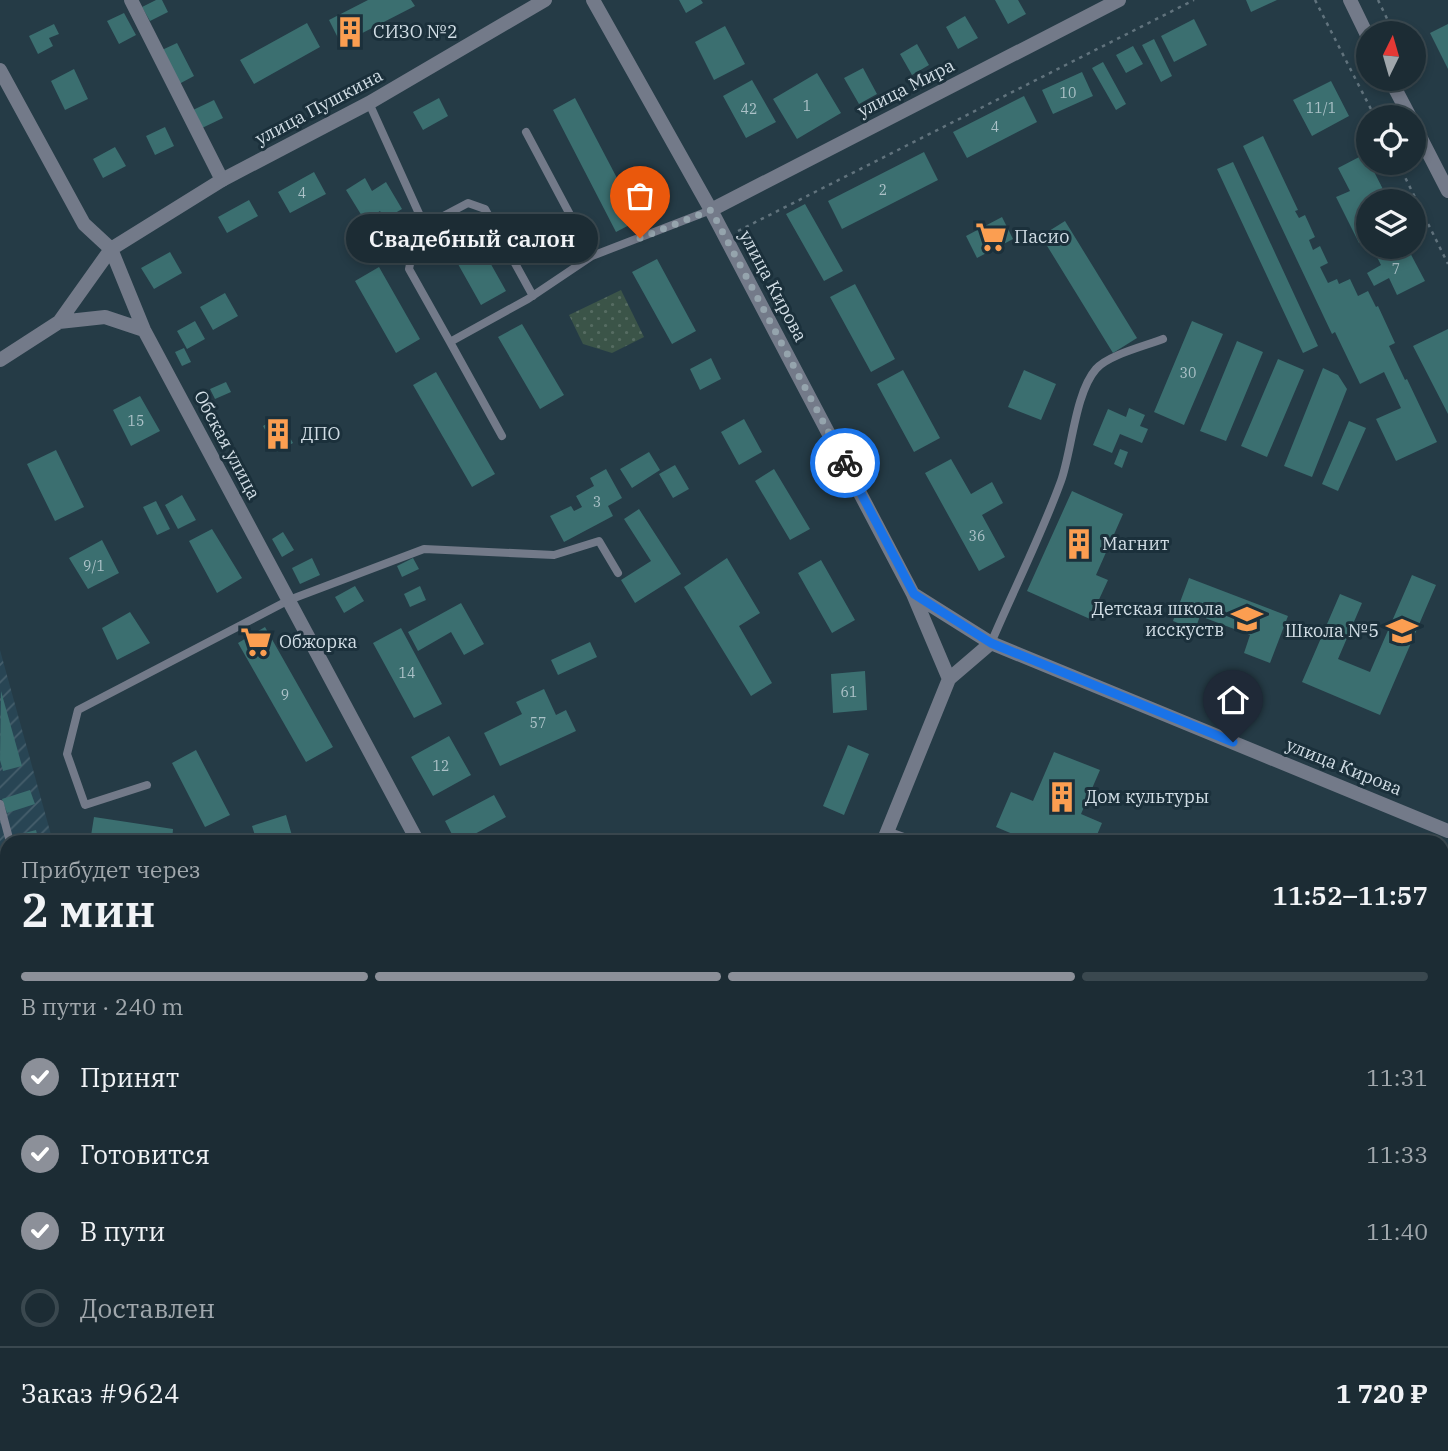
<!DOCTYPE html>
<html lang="ru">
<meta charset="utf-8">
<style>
body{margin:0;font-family:"IBM Plex Serif",serif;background:#25343c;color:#f1f3f6;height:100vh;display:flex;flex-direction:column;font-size:26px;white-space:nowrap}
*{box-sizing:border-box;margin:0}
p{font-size:23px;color:#a0a7ac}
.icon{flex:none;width:38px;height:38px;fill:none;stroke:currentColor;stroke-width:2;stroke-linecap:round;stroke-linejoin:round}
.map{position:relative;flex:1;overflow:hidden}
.panel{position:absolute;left:0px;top:835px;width:1449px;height:618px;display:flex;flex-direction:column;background:#1c2c34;border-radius:21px 21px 0 0;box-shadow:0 4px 10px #0003,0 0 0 2px #3a484f}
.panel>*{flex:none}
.needle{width:46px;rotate:5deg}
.tools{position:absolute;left:1356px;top:21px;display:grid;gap:14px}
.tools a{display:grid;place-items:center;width:70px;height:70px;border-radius:50%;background:#1c2c34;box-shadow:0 4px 10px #0003,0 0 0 2px #3a484f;font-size:35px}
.pin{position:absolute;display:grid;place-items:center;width:60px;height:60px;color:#fff;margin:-72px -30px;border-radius:50% 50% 50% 0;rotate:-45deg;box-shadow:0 0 7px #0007}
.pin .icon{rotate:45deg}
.courier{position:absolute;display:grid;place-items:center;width:70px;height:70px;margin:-35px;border:5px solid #1a73e8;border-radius:50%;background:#fff;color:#222;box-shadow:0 2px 9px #0007}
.bubble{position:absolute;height:49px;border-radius:24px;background:#1c2c34;box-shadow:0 4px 10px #0003,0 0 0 2px #3a484f;font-size:23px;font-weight:600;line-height:49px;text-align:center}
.summary em{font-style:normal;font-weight:600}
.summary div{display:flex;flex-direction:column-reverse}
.summary{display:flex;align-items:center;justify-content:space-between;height:119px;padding:0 21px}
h1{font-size:46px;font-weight:600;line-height:52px}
.bar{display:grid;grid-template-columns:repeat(4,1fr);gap:10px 7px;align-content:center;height:84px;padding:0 21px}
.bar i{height:9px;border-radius:5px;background:#3a484f}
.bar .current{background:#8c9099}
.bar p{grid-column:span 4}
.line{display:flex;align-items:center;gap:18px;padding:0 21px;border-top:2px solid #3a484f}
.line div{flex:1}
ol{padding:0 21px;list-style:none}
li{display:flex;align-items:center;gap:21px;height:77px}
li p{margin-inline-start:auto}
li .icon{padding:7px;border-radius:50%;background:#8c9099;color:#fff;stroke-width:4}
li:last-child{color:#a0a7ac}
li i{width:38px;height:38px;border:4px solid #3a484f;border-radius:50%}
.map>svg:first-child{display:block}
.industrial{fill:url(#industrial-furrows)}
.park{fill:url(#park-dots)}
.building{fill:#3b6f70}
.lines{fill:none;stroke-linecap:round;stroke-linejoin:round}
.path{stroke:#61737d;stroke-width:2.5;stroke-dasharray:3.5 5;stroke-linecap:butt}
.service{stroke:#737a89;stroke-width:8}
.minor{stroke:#737a89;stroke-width:14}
.tertiary{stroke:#737a89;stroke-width:14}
.done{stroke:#95a4ad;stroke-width:7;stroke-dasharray:0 12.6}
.route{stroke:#1a73e8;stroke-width:9}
.labels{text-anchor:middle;stroke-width:6;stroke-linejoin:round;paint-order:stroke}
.number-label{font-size:14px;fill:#acc2c8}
.poi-label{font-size:18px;fill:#d1dde5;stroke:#1b303b;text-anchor:start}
.street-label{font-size:18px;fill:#d1dde5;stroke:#1b303b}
</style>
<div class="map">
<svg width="1448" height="1451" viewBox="0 0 1448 1451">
<defs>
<pattern id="industrial-furrows" width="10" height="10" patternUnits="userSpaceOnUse" patternTransform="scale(1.75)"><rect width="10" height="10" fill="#284554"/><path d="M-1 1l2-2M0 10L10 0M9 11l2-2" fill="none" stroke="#465f6c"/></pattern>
<pattern id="park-dots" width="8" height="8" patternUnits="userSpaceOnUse" patternTransform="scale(1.75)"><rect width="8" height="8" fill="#3b5448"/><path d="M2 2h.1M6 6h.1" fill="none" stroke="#566c62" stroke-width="1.8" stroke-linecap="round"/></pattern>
</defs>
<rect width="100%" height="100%" fill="#253b46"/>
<path class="industrial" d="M0,650L53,842H7V937L5,929L0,930Z"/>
<path class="park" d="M621,290L644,337L612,353L583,344L569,315Z"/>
<path class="building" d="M156,0H162L168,12L150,21L142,7Z
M368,0H411L415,6L341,44L329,20Z
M679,0H701L703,3L686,13Z
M995,0H1018L1026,14L1008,24Z
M1246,0H1277L1251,12Z
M124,13L136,35L119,44L107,21Z
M965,16L978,38L958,49L946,27Z
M1194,19L1207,45L1174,62L1161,36Z
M307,23L320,47L254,84L240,60Z
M54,24L59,34L49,38L53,46L38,54L29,36Z
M1448,24V69L1430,33Z
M725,26L745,64L714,80L695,42Z
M1154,39L1172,76L1161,82L1142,45Z
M177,43L194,76L179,84L162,50Z
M917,44L929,65L912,75L900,54Z
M1133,46L1143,64L1126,73L1116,55Z
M1103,62L1126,104L1116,110L1092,68Z
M863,68L877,94L859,104L844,78Z
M74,69L88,99L65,110L51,81Z
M1082,72L1093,96L1053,114L1042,90Z
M817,73L841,113L797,139L773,99Z
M752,80L776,122L746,138L723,96Z
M1331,81L1349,116L1312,136L1293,100Z
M1024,96L1037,122L967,158L953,132Z
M439,98L448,116L423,130L413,112Z
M575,98L639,220L616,232L553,110Z
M214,100L223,118L202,128L193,110Z
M165,127L174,146L155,155L146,136Z
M1263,136L1298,210L1295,211L1299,218L1305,215L1315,237L1309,240L1313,250L1320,246L1328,263L1320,267L1328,283L1337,279L1339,284L1350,279L1358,296L1368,291L1376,307L1378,306L1395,343L1389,346L1405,380L1407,379L1437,442L1396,461L1376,419L1401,408L1384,372L1360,384L1335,332L1332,334L1243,146Z
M115,147L126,166L103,178L93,159Z
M924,152L938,180L842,229L828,201Z
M1365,154L1389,201H1368V238L1359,243L1336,197L1350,191L1338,168Z
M1233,162L1318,346L1303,353L1217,169Z
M314,172L326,194L290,213L278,192Z
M365,178L372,191L386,182L402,209L385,219L380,211L365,221L346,190Z
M249,200L258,216L227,233L218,217Z
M805,204L843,271L824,281L786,214Z
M1002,217L1013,239L977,258L966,236Z
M465,218L506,291L481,305L440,232Z
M1065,221L1137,338L1113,353L1041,236Z
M1372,247H1407L1425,281L1397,295L1389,278L1374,286L1367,273L1381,265Z
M170,252L182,273L154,289L141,268Z
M657,259L696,331L672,344L632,272Z
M379,267L420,339L396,353L355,281Z
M855,284L895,359L871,372L830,297Z
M225,293L238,316L213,330L200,307Z
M195,321L205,339L187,349L177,331Z
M1192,321L1223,334L1184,425L1154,412Z
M522,324L564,395L540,409L498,337Z
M1448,329V414L1413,346Z
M1237,341L1263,352L1226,441L1200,431Z
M184,348L191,362L182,366L175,352Z
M711,358L721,379L700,390L690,369Z
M1278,359L1304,370L1267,457L1241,446Z
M1323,368L1338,375L1347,389L1312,477L1284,466Z
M903,370L940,438L914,452L877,384Z
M1024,370L1056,384L1041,420L1008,407Z
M436,372L495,474L472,487L413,385Z
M226,382L231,392L215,399L210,389Z
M140,396L160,431L131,446L113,410Z
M1129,408L1145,415L1140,426L1148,429L1142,443L1120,434L1112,453L1093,445L1108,409L1126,417Z
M278,417L293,443L277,452L263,426Z
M744,419L762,452L739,465L721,432Z
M1349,421L1366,428L1338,491L1322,484Z
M1120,449L1128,452L1122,468L1114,464Z
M56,450L84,507L55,521L27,464Z
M649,452L660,470L632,488L620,469Z
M951,459L971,494L992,482L1003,503L982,515L1005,557L979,571L925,473Z
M675,465L689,489L673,498L659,474Z
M606,469L622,498L608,506L613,516L564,542L550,516L571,506L574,511L582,507L576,496L594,486L590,478Z
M774,469L810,529L790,540L755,481Z
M1072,491L1123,514L1096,575L1108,580L1090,619L1027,591Z
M182,495L196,520L178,529L165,505Z
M156,501L170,529L157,535L143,507Z
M639,509L681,574L635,603L621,580L651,561L624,519Z
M212,529L242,578L217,593L189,541Z
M283,532L294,550L282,557L272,539Z
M102,540L119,573L88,589L69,558Z
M312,558L320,575L300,584L292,568Z
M413,558L419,569L402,577L397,566Z
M727,558L760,613L739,626L772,683L751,696L684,587Z
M821,560L855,620L832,633L798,573Z
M1412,575L1436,585L1380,715L1302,682L1340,594L1362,603L1338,659L1370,672Z
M1189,578L1288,616L1270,663L1244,653L1250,635L1200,616L1195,630L1173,621Z
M355,586L364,601L344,613L335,597Z
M420,586L426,600L410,607L404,594Z
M461,603L484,644L464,655L451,632L418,651L408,632Z
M130,612L150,643L117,660L102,628Z
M265,627L333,747L306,762L238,643Z
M401,628L442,704L414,718L373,643Z
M590,642L597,657L558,675L551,660Z
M865,671L867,710L833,713L831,674Z
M544,689L556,715L566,710L576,731L500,766L484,733L522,714L516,702Z
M1,691L22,766L3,771L0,760Z
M449,736L471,775L433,796L411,757Z
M848,745L869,754L844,815L823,806Z
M196,750L230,815L205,827L172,763Z
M1054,752L1100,770L1081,814L1102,823L1094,842H1018L1020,837L996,827L1011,792L1033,801Z
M30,790L35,804L7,813L2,799Z
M494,795L506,817L460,842H456L445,821Z
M286,815L293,839L285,842H257L252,826Z
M94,817L173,829L172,842H90Z
M36,830L39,842H15L13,836Z
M7,883V911L0,913V885Z
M1442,941L1448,943V1045L1442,1042Z
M1442,1055L1448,1058V1102L1442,1100Z
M1442,1172L1448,1175V1198L1442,1212Z
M1442,1222L1448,1225V1246L1442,1243Z
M1442,1317L1448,1320V1350L1442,1348Z
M280,1446H304L305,1451H251Z
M886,1446H958L971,1451H891L885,1449Z
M1108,1446H1137L1134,1451H1106Z
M1190,1446H1239L1237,1451H1188Z
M1362,1446H1404L1407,1447L1405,1451H1360Z"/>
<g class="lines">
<path class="path" d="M1315,0L1375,117
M1378,0L1394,33
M1398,163L1448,264
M738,231L1194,0"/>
<path class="service" d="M369,103L426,229
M526,132L592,256
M450,342L409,269L415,241L432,222L468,203L485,209L533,296
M502,436L450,342L528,299L592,256L711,210
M991,643C1014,589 1041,536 1061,481C1072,450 1075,393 1096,369C1108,355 1145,346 1163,339
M147,785L85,805L67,754L78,710L289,600L424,549L554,555L599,541L618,573
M0,804L10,842
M887,831L918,842
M971,1446L983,1451
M828,1451L830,1446"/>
<path class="minor" d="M131,0L222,180
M0,1440L7,1436
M334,1446L335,1451
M1161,1451L1163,1446"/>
<path class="tertiary" d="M593,0L711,210L913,594L949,679
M1350,0L1368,37
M0,70L84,224L111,249L144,330L418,842
M1390,79L1410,117
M1414,125L1448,191
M711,210L1119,0
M144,330L105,317L59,322L111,249L222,180L369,103L545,0
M0,360L59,322
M913,594L991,643L1448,831
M883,842L949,679L991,643
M1442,1388L1448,1390
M635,1451L637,1446"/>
</g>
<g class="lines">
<path class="done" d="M640,238L711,210L845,463"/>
<path class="route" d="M845,463L914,594L991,643L1233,742"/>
</g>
<defs>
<symbol id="building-bare" viewBox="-9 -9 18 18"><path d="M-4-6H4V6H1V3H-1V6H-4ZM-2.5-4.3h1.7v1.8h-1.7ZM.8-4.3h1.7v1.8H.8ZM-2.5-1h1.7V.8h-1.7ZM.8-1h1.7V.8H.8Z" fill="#fb9e51" stroke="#1b303b" stroke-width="2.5" paint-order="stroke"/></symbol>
<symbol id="supermarket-bare" viewBox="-9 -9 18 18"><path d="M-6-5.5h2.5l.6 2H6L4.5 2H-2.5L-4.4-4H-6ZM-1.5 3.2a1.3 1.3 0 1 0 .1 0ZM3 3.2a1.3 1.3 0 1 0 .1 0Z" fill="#fb9e51" stroke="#1b303b" stroke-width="2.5" paint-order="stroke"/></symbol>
<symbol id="school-bare" viewBox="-9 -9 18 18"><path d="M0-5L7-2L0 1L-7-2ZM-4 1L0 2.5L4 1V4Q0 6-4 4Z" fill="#fb9e51" stroke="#1b303b" stroke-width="2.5" paint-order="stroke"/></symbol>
</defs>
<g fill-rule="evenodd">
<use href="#building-bare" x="328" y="10" width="44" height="44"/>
<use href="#supermarket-bare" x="969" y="215" width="44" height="44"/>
<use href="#building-bare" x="256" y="412" width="44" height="44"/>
<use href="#building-bare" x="1057" y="522" width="44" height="44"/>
<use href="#school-bare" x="1225" y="597" width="44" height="44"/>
<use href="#school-bare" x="1380" y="609" width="44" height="44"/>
<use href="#supermarket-bare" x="234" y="620" width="44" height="44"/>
<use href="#building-bare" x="1040" y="775" width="44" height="44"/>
</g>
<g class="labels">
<g class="number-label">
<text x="1068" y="98">10</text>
<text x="807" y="111">1</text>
<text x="1321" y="113">11/1</text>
<text x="749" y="114">42</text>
<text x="995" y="132">4</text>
<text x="883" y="195">2</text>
<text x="302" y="198">4</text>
<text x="1396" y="274">7</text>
<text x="1188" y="378">30</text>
<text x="136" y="426">15</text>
<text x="597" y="507">3</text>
<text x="977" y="541">36</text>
<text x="94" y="571">9/1</text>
<text x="407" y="678">14</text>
<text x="849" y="697">61</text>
<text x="285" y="700">9</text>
<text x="538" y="728">57</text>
<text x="441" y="771">12</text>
</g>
<g class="poi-label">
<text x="373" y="38">СИЗО №2</text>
<text x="1014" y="243">Пасио</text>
<text x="301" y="440">ДПО</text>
<text x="1102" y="550">Магнит</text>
<text x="1224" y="615" text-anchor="end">Детская школа<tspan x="1224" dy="21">исскуств</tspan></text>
<text x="1379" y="637" text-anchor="end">Школа №5</text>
<text x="279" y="648">Обжорка</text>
<text x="1085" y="803">Дом культуры</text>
</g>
<g class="street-label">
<text transform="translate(906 88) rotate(-27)" y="6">улица Мира</text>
<text transform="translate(319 107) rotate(-28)" y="6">улица Пушкина</text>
<text transform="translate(773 286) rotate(62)" y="6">улица Кирова</text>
<text transform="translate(227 445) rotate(62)" y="6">Обская улица</text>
<text transform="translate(1344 767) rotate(22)" y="6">улица Кирова</text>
</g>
</g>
</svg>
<div class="tools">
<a><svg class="needle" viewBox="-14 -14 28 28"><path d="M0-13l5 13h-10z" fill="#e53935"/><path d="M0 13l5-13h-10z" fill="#a0a7ac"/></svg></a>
<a><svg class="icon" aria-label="locate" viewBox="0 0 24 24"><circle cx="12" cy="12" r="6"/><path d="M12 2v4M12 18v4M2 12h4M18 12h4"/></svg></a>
<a><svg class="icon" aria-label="layers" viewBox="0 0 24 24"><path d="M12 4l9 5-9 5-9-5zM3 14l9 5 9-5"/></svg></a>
</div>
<div class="pin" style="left:640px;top:238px;background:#ea580c"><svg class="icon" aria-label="bag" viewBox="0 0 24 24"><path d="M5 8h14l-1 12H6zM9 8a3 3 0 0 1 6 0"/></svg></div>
<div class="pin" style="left:1233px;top:742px;background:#1f2937"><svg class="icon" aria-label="home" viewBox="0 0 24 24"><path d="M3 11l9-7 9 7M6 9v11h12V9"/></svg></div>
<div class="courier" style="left:845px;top:463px"><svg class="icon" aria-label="bike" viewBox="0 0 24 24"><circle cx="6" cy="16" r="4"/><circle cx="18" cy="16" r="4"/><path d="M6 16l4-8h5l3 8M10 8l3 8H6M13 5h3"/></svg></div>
<div class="bubble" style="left:346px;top:214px;width:252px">Свадебный салон</div>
<section class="panel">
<div class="summary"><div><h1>2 мин</h1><p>Прибудет через</p></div><em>11:52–11:57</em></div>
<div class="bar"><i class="current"></i><i class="current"></i><i class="current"></i><i></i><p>В пути · 240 m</p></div>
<ol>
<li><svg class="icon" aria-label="check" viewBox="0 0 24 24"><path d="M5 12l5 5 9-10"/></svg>Принят<p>11:31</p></li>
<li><svg class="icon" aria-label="check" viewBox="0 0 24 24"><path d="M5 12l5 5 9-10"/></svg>Готовится<p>11:33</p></li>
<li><svg class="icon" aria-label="check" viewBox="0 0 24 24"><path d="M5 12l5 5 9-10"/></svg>В пути<p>11:40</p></li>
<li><i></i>Доставлен</li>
</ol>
<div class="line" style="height:91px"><div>Заказ #9624</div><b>1 720 ₽</b></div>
</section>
</div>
